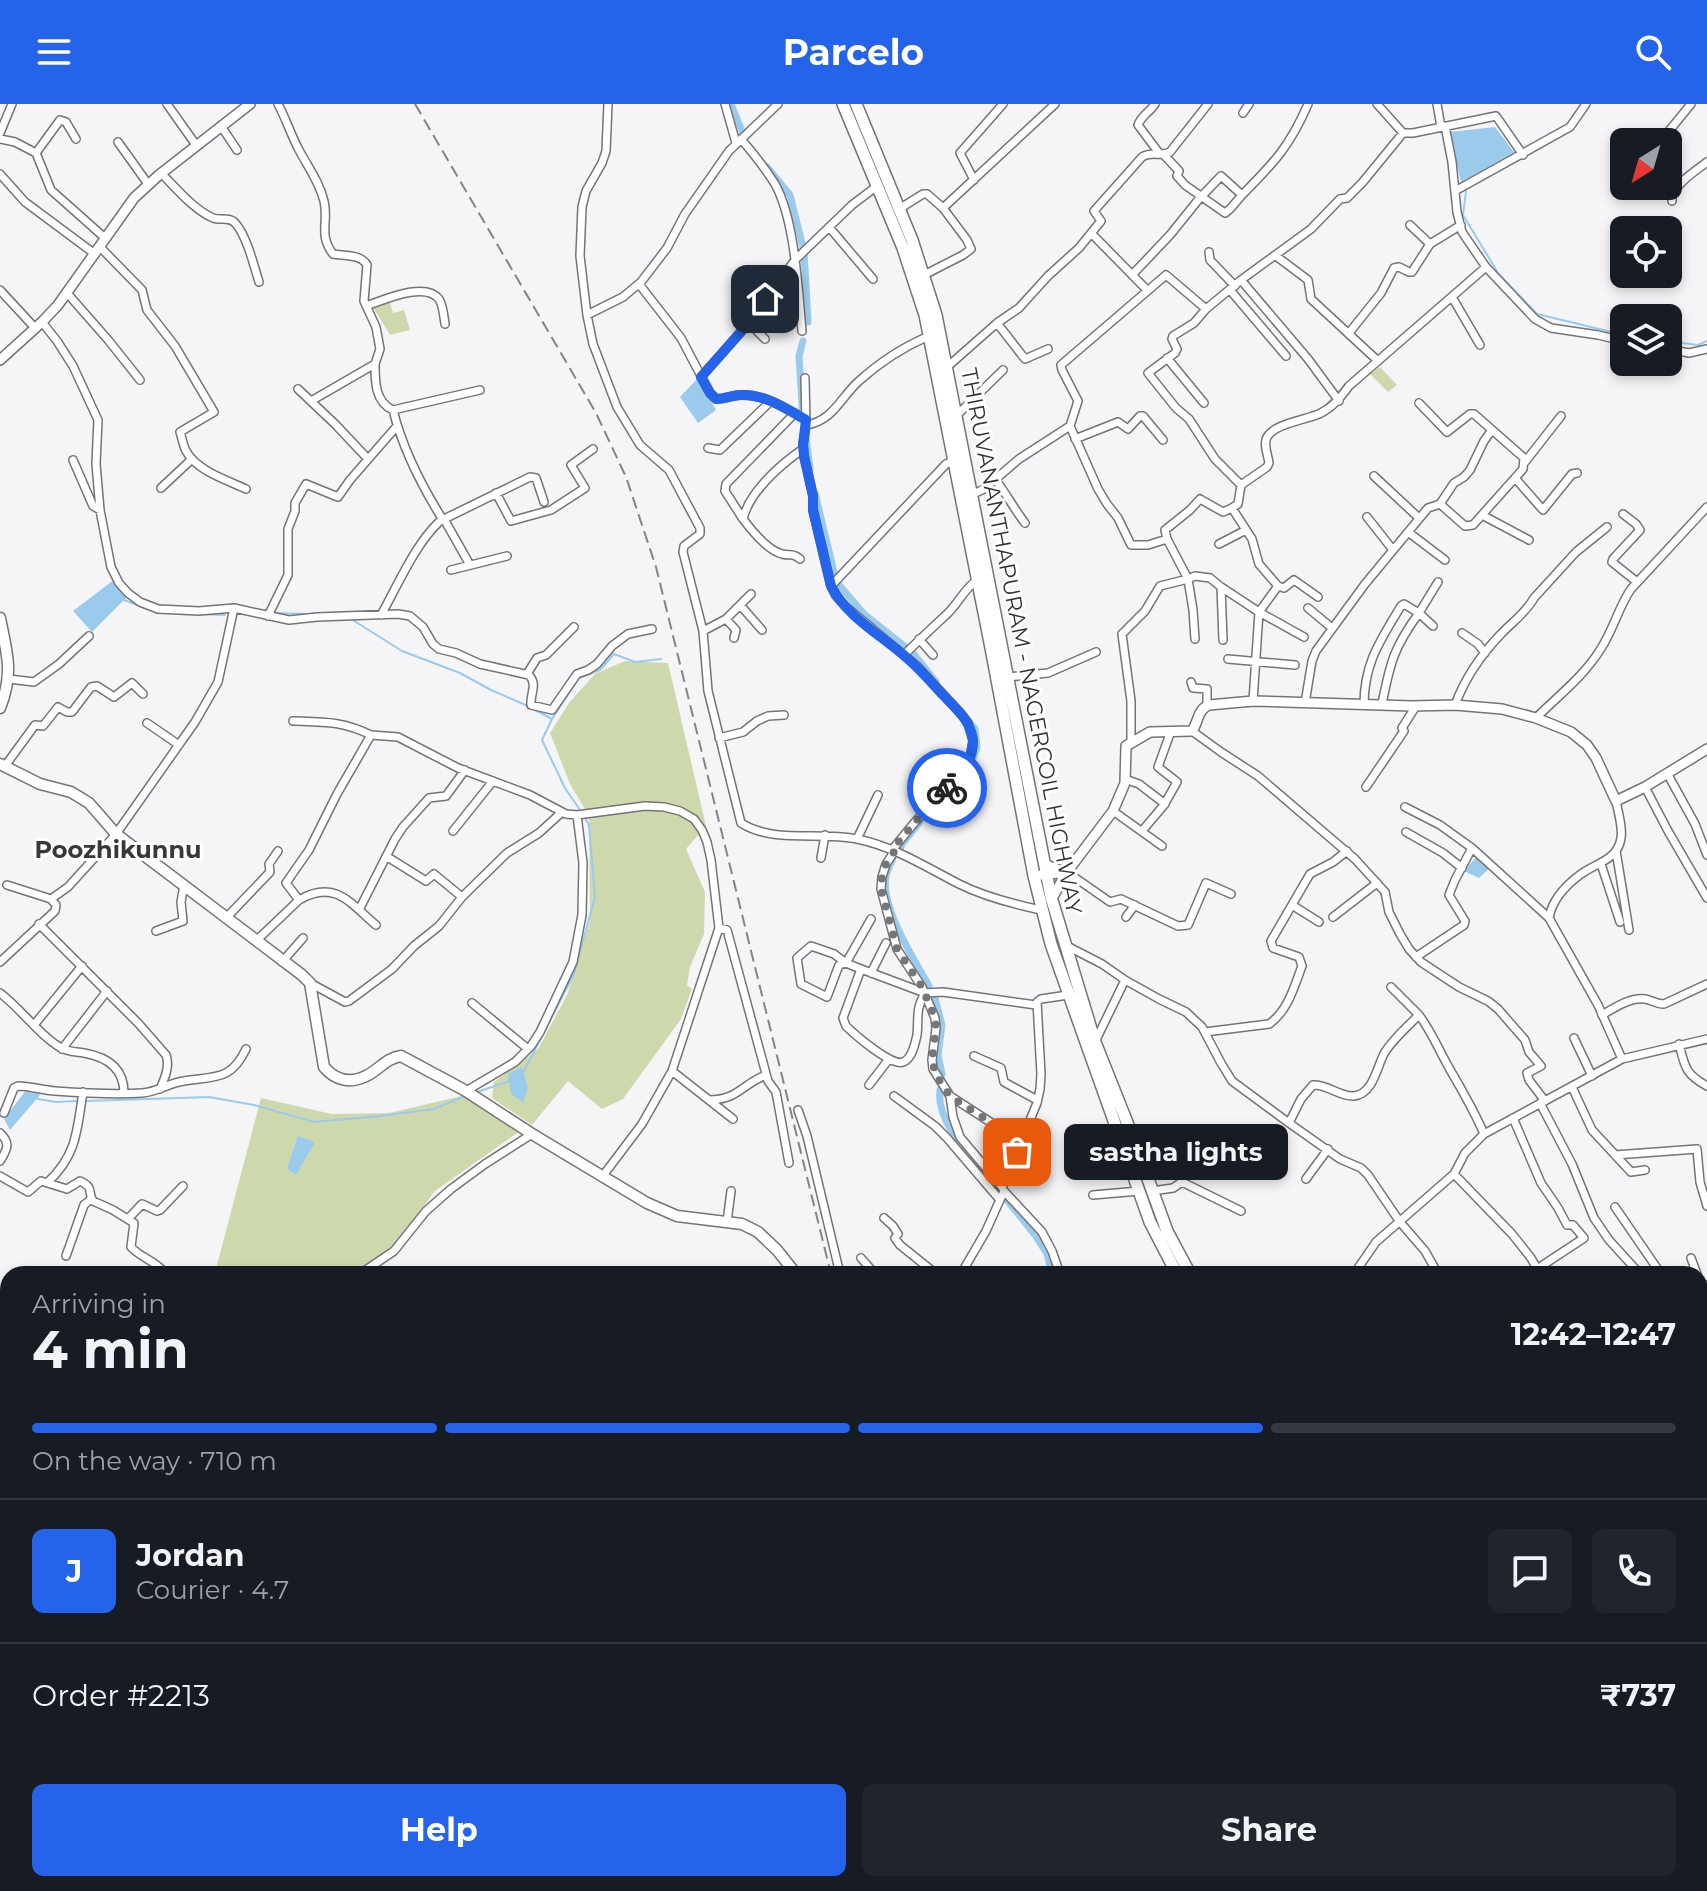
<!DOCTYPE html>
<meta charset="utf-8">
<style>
body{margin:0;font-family:Montserrat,sans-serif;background:#20242c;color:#f1f3f6;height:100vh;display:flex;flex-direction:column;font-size:30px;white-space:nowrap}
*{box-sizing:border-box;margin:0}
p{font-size:26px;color:#9ea1a6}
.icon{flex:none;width:44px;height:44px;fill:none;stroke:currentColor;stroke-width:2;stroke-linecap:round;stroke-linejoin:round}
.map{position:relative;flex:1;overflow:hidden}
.sheet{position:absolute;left:0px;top:1162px;width:1708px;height:626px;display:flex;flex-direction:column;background:#171b24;border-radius:24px 24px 0 0;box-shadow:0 4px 12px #0003}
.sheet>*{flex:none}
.needle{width:52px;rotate:217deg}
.controls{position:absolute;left:1610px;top:24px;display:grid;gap:16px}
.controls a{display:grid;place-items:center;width:72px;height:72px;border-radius:12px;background:#171b24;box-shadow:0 4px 12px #0003;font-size:40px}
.pin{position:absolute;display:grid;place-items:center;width:68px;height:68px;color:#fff;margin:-34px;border-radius:16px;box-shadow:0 4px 12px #0006}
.courier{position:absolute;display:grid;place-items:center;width:80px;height:80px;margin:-40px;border:6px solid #2563eb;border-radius:50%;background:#fff;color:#222;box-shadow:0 2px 10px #0007}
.bubble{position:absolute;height:56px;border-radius:12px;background:#171b24;box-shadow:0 4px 12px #0003;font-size:26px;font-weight:700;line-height:56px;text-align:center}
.head em{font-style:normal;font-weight:700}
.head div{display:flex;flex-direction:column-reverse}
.head{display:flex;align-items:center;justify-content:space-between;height:136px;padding:0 32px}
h1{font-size:52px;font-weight:700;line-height:60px}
.bar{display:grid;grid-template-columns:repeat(4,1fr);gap:12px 8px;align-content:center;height:96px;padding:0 32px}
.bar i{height:10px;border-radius:6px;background:#363941}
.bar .current{background:#2563eb}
.bar p{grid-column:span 4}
.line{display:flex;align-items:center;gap:20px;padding:0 32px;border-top:2px solid #363941}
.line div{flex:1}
.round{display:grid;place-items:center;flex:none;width:84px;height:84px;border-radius:12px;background:#20242c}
.action{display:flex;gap:16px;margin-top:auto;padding:16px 32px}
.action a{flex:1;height:92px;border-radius:12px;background:#2563eb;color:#fff;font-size:32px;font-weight:700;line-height:92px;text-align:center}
.action a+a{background:#20242c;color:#f1f3f6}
header{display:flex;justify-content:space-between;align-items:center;height:104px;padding:0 32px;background:#2563eb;color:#fff;font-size:36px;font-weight:700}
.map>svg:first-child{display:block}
.green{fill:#cdd9ad}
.water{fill:#9acaec}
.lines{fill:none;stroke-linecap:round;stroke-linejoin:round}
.stream{stroke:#9acaec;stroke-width:2}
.canal{stroke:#9acaec;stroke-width:7}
.minor-casing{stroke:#747476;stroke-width:10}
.tertiary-casing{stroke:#747476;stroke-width:12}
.secondary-casing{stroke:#747476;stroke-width:13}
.primary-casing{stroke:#747476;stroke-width:14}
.minor{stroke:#fff;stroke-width:7}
.tertiary{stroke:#fff;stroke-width:9}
.secondary{stroke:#fff;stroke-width:10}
.primary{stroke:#fff;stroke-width:11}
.rail{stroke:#848486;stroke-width:2;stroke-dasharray:12 6;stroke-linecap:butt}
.done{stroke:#767678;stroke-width:8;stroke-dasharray:0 14.4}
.route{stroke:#2563eb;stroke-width:10}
.labels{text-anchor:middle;stroke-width:6;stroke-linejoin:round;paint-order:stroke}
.street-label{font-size:22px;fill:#323233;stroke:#fff}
.neighbourhood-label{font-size:24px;font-weight:bold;fill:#38383a;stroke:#fff}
</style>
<header><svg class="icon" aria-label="menu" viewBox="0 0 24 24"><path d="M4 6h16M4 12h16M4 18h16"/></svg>Parcelo<svg class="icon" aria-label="search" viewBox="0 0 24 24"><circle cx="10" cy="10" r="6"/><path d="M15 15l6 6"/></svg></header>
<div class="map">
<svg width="1707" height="1787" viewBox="0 0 1707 1787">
<rect width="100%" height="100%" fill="#f5f5f7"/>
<path class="green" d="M390,199L393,209L404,206L410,226L390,231L373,203Z
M1380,263L1397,281L1388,288L1370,270Z
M625,557L668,559L706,722L686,745L705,788L704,830L690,863L687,881L692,885L681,915L623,995L602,1005L568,977L532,1021L492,994L494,978L538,945L567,891L590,817L589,712L570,680L550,629L569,599L595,570Z
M462,992L520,1027L435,1087L397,1138L372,1157L350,1170H219L217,1161L261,994L332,1010L389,1009Z
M787,1780H906L908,1787H786Z"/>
<path class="water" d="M1495,23L1514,48L1461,78L1449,28Z
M698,274L716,306L698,319L680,293Z
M115,475L128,492L92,528L73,507Z
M1476,753L1489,765L1479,774L1464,767Z
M522,963L528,984L523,998L511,990L508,970Z
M30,981L40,991L10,1026L4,1015Z
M298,1032L315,1038L296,1071L287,1065Z"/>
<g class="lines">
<path class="stream" d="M1466,87L1463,111L1498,169L1537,210L1624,231
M1668,237L1698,241L1707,237
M124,496L148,505
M272,509L310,510
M202,510L225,511
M351,515L402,547L460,569L491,586L528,602
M533,605L552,615
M580,706L565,684L542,636L552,615L579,574L600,566L614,550L635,558L661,555
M522,971L574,870L595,793L589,722L586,715
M477,988L510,977
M38,995L56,998L76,997
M87,997L209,993L254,1001L314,1018L380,1012L434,1005L465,992"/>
<path class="canal" d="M731,0L742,27
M767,63L790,91L804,147L808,218
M803,314L799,252L803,237
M806,334L810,365
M815,389L835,472
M840,482L864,510L913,549L936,578
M933,704L966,672L977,644L975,625L967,615
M900,746L902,740L919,719
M893,754C891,760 887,766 886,772C880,803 914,855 929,882
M935,894L942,921L938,951L942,970
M940,986C935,1020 977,1059 997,1084
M1007,1096L1035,1131L1047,1150L1052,1170
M1700,1357L1707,1341"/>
<defs>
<path id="minor" d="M167,0L196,41
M278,0C286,15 291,31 299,46C308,63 319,77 324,97C329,118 318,130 333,150C344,152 361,150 367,161L364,197L376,223L380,245L375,260L311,297
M608,0L606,47L602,59L586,87L582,103L580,152L587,211L593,240L617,303L640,341L669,366L700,424V430L684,442L683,448L703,527L708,587L741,719C774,740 820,727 857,735C893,742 926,763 959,780C985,793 1013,800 1041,806
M725,0L736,39
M1155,0C1150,8 1141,12 1138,21L1159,49
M1437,0L1441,23
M1243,9L1249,0
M221,22L237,46
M1445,22L1452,58L1457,108L1462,128L1486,163L1535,215L1551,224L1598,231L1624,237
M0,29L12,0
M1403,29H1413L1496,12L1523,51
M0,35L15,38L36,49L51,86L105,134
M741,35C753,49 765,64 775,80C795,116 798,185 802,227
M118,38L148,80
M1660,38L1691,0
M36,49L60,16L66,18L76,35
M1164,51L1179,67L1177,72L1185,81L1225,109L1230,105L1242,91
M161,69C175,83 194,106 213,114C220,117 230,112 236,120C247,133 254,162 259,178
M0,70L25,98L95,150
M974,76L960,49L1003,0
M1455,87L1570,23L1586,0
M1672,97V90C1681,76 1694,68 1707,58
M899,105L923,90H927L943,104L1055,0
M829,123L873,175
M1091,129L1147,186
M1430,140L1461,121
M100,143L142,186L147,206L175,242L214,308L180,328C182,334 183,341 186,347C197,367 227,376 246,385
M1209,148L1210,156L1235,182
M1276,152L1308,176L1311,195L1378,257
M924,171L963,151L971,145L967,136L943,104
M1132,171L1170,131L1199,95L1221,72L1242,91C1274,59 1290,42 1308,0
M1241,176L1308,255L1339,297
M639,180L681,234L710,289L716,295C725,295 732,291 741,291C765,290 786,304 806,316
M0,186L35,224
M1230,186L1286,252
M67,189L109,237L140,276
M1452,193L1480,241
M366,202C384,196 425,177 439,195C443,201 444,213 445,220
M1206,205L1194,219L1173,232L1172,235L1177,245L1175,249L1148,269L1176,304L1189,315L1215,355L1241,381L1238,400L1232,404L1252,435L1259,460L1278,482
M587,211L623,193L641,178L667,144L685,110L729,47L778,0
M42,218L57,237L73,262L98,316L96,360L100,406L111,463L119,479L128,489L140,498L158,505L199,507L234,504L289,516L317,513L398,510L410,512L423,523L433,540L439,545L456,549L480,560L529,571C538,581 530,589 531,601L552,606L577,570L588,566L597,560L612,542L628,530L652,525
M749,219L765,235
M997,219L1025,255L1048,245
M1349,229L1381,189L1394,164L1399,163L1409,168H1412L1430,140L1410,121
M1668,245L1689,249L1707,245
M1167,254L1204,299
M375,260C375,278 375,298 393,306L480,286
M946,264L997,219L1019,204L1048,172L1079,144L1101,117L1094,107L1142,53C1152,47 1160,53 1170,48L1208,0
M701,273L747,221L795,156L852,101L877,82
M805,274L806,321L803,341L804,352L813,392V406L831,482L836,492L845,502L917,562L962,611L968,619L973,637L970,653L962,668L915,718L892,746
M298,285L335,320L368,355
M393,306C403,346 421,381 443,416
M957,311L1003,266
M806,321C833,317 840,294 859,277C880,258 903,243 929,232
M1070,322L1098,385L1107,400L1118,414L1131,441H1148L1167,435L1188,475L1195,472L1210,474L1221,483L1259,508L1304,533
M1075,335L1118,318L1128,325L1140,312H1143L1163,336
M708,344L720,346L771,297
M73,356L93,402L100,406
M1525,358L1561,312
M1374,372L1419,414
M1515,374L1543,406L1572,370L1577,369
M995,375C1006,389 1014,405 1025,419
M1241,381L1267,363L1269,359C1268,351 1263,341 1267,333C1275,319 1307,316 1321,309C1333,303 1341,293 1349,282L1486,163
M161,384L192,355
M496,389L511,417L551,406L585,384L571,361L593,345
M971,391L984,385L1019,355L1070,322L1078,297L1062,266L1061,261L1166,171L1206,205L1241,176L1311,125L1340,95L1347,94L1362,79L1403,29L1377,0
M1440,400L1454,379L1464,373L1470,366L1484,337L1492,326
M1623,410L1636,420L1640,426L1613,455L1612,458L1637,478
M1482,411L1529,436
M1367,413L1393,446
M444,415L470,461
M743,415L725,387L726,380L795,309
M1408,428L1445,456
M1167,435L1165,426L1190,406L1200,395L1223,408L1232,404
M1219,440L1246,426
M800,455C793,449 791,452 782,450C767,446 752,427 743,415C749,388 781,360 803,345
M451,466L507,452
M831,482L946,360L953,357
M1221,483L1223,536
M741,502L762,526
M1308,504L1332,524
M381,511C398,481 415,440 440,417L530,373L536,374L544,398
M268,512L288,471V425L295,407V399L306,380L338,393L350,376L397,322
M726,515L736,526L734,534
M1433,522L1419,509L1438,478
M703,527L726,515L751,490
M1462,529L1478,540L1485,549
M919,535L933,551
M904,551C918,537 932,524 947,510C958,500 964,485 977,476
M1228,555L1295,561
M527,570L537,554L546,551L574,523
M1007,573L1048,569L1096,548
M9,575L34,578L59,560L89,532
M1191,578L1193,584L1207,585V602
M1253,597L1259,508L1278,482L1284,484L1294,476L1318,493
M1305,599L1312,557L1316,547L1365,480L1428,404L1440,400L1465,422L1473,421L1523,365L1524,354L1474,310H1470L1447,328L1419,299
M1364,601C1364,559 1380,537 1401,502L1404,500L1419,509C1394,543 1390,559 1382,600
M1455,601C1465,574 1480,552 1500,531C1511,519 1526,509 1534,494L1576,448L1607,423
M1536,614C1557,593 1584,572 1600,546C1613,527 1618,504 1631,485L1707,403
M147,619L179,641
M1192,627L1221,648L1258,672L1355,755L1385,788L1389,808L1400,830L1409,845L1421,858L1459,883L1488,897L1498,905L1525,936L1529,948L1541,962L1527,969L1529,976L1545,997
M371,631L398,633L458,664L530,691L566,710L577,711L645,702L664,703L680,707L694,715L702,726L707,738L711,756L719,824L672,967L642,1020L602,1073
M719,634L743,628L757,617L768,612L784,611
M1131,637V597L1122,530L1145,507L1160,482L1188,475L1193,506L1195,535
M5,662L35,621L43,622L58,603L67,608H72L91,583L97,582L114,593L132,579L143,590
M1667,669L1695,720L1707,751
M1125,675L1139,680L1165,700
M1366,683L1404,627L1402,624L1416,602
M1645,683L1668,727L1707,794
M1405,703L1440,721L1472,744L1549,814
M1113,707L1162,742
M453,727L493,677
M1142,727L1164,701L1177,678L1158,663L1171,627
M1406,728L1443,749L1462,764
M857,735L878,691
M1616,747L1629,826
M894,748L886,760L882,773L881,785L897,845L922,883L935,914L936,924L932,956L933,965L950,992L953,1013L960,1033L1002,1083
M821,754L825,731
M1044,759L1067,768L1110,798L1121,795L1178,822L1188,821L1206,779L1231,790
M1601,760L1620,818
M7,781L51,795
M462,793L507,749L539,729L562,708
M299,796C335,775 350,799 376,821
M1292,801L1319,818
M359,806L395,735L403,723L429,694L446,692L465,666
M227,813L270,768L269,760L278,747
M1126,813L1135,801
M1333,813L1377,779
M871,815L846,859L839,861L827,893L801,880L797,854L811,842L834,850L846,859L861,865L925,889L943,888L1036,901
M39,820L139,920L166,951C170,962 165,974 160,985
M719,824L727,826L768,977L776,988L789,1059
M156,827L183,817L181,798L184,781
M257,836L299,796L286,779L309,746L337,690L371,631C342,617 324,618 293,617
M1067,842L1102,860L1125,876L1159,895L1186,908L1202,923L1221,959L1232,977L1289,1019
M1416,853L1464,821L1465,817L1449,791L1455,776L1472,744
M0,858L55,807L56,801L51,795L68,783L116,730L195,618L218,578L234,504
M282,858L303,834
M861,865L843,914L846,922C854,930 892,963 903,958C912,955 915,940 917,931C919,913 915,906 925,889
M871,869L886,839
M310,879L345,898L349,897L392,865L414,842L439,822L462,793L434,770L426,777L386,752
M1391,883L1419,911
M0,889C20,904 35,926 55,940C65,948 73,947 84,949C107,953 124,964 124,989
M472,899L528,945
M1602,911C1614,904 1630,893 1645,895C1652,896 1656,900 1664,900L1707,880
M34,921L82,862
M1205,928L1269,920C1288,907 1294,883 1302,862L1299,853L1273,844L1271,837L1310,770L1333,758L1347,747
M1574,934L1592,972
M1095,938L1125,876
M1679,940C1685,963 1685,970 1707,982
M62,945L107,887
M974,952L1001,964L1004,978L1037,996
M1622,955L1707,935
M672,967L733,1015
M869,981L889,955
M1572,983L1592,1026L1631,1068L1645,1066
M466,987L515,958L531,942L540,928L573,858L582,811L583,759L577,711
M894,992L935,1022L947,1034L1000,1096
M950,992L1021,1038
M709,996C738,996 742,980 766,971
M1540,999L1572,1060L1594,1114L1609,1136L1640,1170
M798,1006L807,1032L840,1170
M4,1009L14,984L18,982C30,982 42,986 55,987C83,989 113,991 142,989C157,988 169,979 184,977C215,972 231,977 246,945
M1513,1014L1541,1079L1558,1104L1567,1121H1573L1584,1134L1537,1165
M0,1029C11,1039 7,1046 0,1057
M1615,1051L1697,1045L1700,1078L1707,1102
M1454,1070L1512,1130L1531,1154L1540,1170
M0,1072L28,1088L41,1077L67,1085L80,1077C95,1084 87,1088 93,1097L113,1106L134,1119L131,1143C141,1154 156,1157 166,1170
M1306,1075L1328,1045
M48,1078C77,1051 77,1026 83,988
M1004,1087L1042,1128L1052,1147L1060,1170
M1152,1087L1173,1084L1182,1078L1241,1107
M1093,1091L1139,1087
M1615,1103L1661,1170
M884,1114L893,1122L898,1130L895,1134L900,1141L936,1170
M128,1115L142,1100L157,1107L160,1106L183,1082
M727,1118L731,1087
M66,1152L84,1101L91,1095
M861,1154L875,1170
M1691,1154L1697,1170
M360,1170L394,1147L426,1107L451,1085L485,1060L532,1030
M961,1170L986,1127L1004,1087L1002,1083L1011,1066L1017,1048L1037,999L1040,985L1041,970L1037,898L1041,895L1068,891
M1354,1170L1376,1138L1454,1070L1465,1049L1484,1030L1622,955L1598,901L1549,814C1552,796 1566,781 1581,770C1596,759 1618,756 1621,734C1623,723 1618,708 1616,697
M1438,1170L1425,1147L1400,1118L1368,1071L1361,1064L1340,1055L1289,1019L1301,995L1313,981C1327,980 1340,993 1354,992C1374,990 1377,961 1385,948C1394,934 1408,922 1419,911C1431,927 1438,944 1448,962C1461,985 1474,1006 1484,1030
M1700,1182L1707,1181
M1700,1246L1707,1240
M1700,1311L1707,1319
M0,1398L8,1402
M1700,1449L1707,1458
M0,1455L8,1447
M0,1525L8,1534
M1700,1563L1707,1570
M1700,1670L1707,1663
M1700,1680L1707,1688
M1700,1735L1707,1740
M28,1780L37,1787
M167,1780L178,1787
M274,1780L289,1787
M634,1780L645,1787
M963,1780L964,1787
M1221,1780L1227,1787
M1279,1780L1286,1787
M1594,1780L1597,1787
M1628,1780L1634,1787
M1696,1780L1701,1787
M387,1787L390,1780
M1126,1787L1134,1780
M1562,1787L1578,1780"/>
<path id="tertiary" d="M0,256L42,218L58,201L134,94L159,71L250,0
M1041,771L1067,768L1113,707L1125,679L1126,642L1150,628L1192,627C1199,617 1197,606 1209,601L1253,597L1412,602L1455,601L1502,605L1536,614L1571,628L1587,641L1596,654L1616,697L1645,683L1707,645
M1051,796L1067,768
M551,1780L556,1787
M290,1787L298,1780
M1041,1787L1043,1780"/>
<path id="secondary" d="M0,514C7,550 14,569 0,604
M0,660L40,680L71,688L89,699L116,730L302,871L310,879L324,963C335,976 350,980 366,972C379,966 386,954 401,952L466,987L532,1030L647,1099L677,1112L742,1120L758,1128L777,1146L796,1170"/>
<path id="primary" d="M843,0L903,144L925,211L991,544L1034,772L1051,840L1150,1118L1177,1170
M856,0L912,136L936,211L1051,793L1095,938L1132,1031L1167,1127L1190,1170
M1452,1780L1456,1787
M1469,1780L1471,1787"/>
</defs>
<use href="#minor" class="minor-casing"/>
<use href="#tertiary" class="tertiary-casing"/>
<use href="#secondary" class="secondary-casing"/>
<use href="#primary" class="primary-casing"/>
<use href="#minor" class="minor"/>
<use href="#tertiary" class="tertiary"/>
<use href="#secondary" class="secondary"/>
<use href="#primary" class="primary"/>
<path class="rail" d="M415,0L596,309L626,373L656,463L831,1170
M976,1780L977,1787"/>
</g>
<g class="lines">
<path class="done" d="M947,684L915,718L892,746L894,748L886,760L882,773L881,785L897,845L922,883L935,914L936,924L932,956L936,971L950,992L1021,1038L1017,1048"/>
<path class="route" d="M765,195L747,221L701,273L710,289L716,295C725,295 733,291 741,291C765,290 786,305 806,316L803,341L804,352L813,392V406L831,482C847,513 881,531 907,554C920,565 931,578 942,590C955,603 971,617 973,636C974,656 960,671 947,684"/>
</g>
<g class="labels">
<g class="street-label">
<text transform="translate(1022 537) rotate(79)" y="8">THIRUVANANTHAPURAM - NAGERCOIL HIGHWAY</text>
</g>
<g class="neighbourhood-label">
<text x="118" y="754">Poozhikunnu</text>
</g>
</g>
</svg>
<div class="controls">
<a><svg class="needle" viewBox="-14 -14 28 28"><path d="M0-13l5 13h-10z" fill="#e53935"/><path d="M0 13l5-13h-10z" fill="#9ea1a6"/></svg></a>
<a><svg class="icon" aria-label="locate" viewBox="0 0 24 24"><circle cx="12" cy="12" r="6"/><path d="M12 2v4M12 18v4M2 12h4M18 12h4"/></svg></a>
<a><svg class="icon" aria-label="layers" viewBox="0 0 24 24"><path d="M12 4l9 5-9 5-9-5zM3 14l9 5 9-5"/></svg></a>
</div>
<div class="pin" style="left:1017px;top:1048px;background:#ea580c"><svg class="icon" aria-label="bag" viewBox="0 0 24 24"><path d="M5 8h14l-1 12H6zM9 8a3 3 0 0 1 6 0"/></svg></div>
<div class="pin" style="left:765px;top:195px;background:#1f2937"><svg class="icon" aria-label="home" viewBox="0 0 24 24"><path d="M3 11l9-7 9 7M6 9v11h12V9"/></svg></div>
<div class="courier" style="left:947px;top:684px"><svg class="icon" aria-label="bike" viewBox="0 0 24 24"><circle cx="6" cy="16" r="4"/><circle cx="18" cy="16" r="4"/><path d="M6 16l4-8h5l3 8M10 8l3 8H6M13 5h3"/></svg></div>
<div class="bubble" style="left:1064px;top:1020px;width:224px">sastha lights</div>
<section class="sheet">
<div class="head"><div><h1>4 min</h1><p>Arriving in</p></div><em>12:42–12:47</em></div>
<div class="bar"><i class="current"></i><i class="current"></i><i class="current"></i><i></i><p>On the way · 710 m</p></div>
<div class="line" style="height:144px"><b class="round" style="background:#2563eb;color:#fff">J</b><div><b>Jordan</b><p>Courier · 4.7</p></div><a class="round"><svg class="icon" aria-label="chat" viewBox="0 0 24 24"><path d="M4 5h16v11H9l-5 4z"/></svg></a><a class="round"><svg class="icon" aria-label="phone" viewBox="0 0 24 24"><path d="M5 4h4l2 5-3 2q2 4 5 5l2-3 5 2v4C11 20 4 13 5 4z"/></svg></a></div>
<div class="line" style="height:104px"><div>Order #2213</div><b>₹737</b></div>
<div class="action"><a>Help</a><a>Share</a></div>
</section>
</div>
